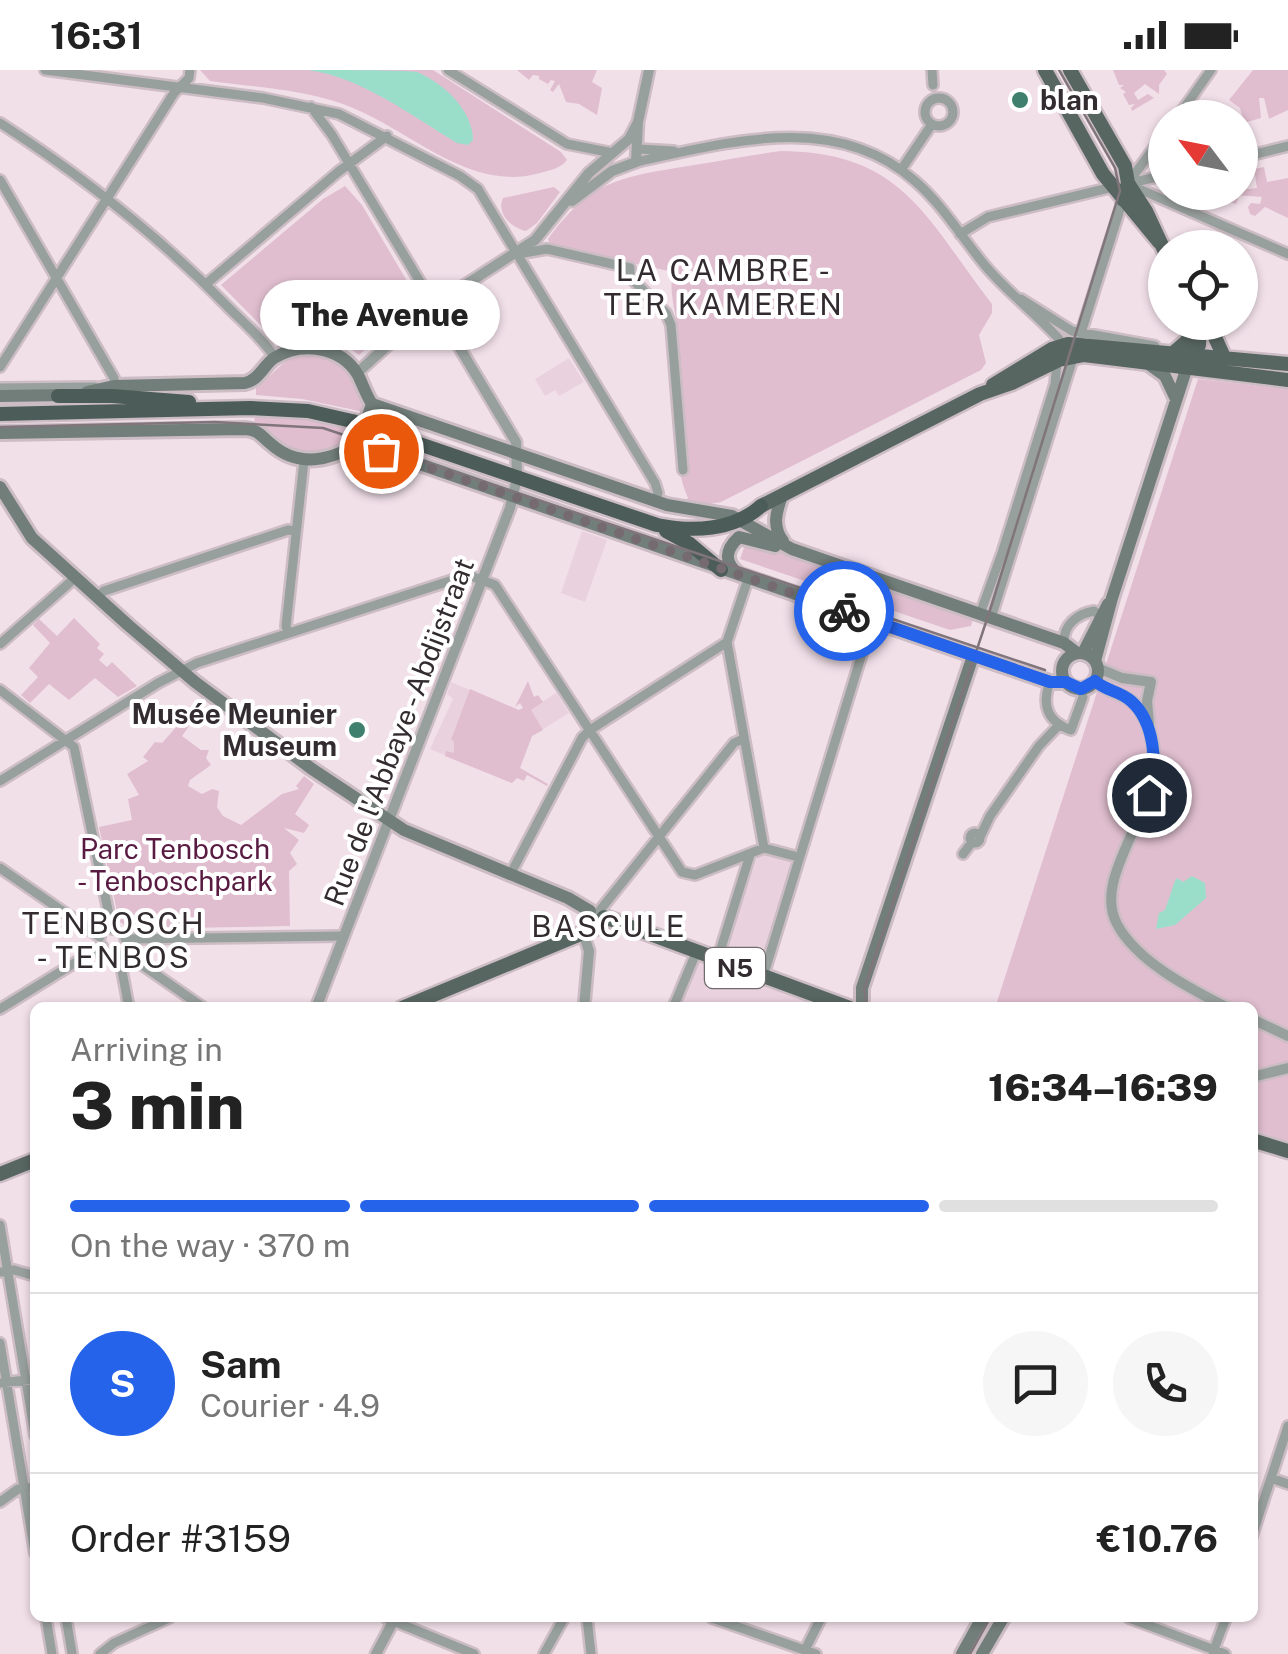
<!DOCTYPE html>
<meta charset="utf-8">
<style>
body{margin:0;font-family:"Public Sans",sans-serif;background:#f6f6f6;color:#222;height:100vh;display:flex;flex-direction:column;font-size:38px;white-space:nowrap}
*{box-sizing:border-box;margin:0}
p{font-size:32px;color:#767676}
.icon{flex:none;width:55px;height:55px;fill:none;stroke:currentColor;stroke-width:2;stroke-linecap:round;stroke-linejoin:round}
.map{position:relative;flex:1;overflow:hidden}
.details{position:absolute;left:30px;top:932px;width:1228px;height:620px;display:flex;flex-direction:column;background:#fff;border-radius:15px;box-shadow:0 2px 8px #0004}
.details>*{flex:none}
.needle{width:65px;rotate:302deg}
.tools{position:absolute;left:1148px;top:30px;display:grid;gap:20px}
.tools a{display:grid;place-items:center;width:110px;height:110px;border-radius:50%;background:#fff;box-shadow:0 2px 8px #0004;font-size:50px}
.pin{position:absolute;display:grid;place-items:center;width:85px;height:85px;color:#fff;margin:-42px;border:5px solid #fff;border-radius:50%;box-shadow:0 2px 10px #0007}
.courier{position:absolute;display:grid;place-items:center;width:100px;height:100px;margin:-50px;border:8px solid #2563eb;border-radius:50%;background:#fff;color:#222;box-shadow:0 2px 12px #0007}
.bubble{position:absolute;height:70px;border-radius:35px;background:#fff;box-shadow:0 2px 8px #0004;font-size:32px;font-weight:800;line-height:70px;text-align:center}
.summary em{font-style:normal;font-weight:800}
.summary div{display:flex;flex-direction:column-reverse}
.summary{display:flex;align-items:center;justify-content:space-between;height:170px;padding:0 40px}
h1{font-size:65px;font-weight:800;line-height:75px}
.bar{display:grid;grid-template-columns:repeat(4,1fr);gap:15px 10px;align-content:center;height:120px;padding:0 40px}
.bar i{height:12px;border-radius:8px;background:#e0e0e0}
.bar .current{background:#2563eb}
.bar p{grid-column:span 4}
.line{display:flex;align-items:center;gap:25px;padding:0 40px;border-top:2px solid #e0e0e0}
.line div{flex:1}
.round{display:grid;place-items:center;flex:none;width:105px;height:105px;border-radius:52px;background:#f6f6f6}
.status{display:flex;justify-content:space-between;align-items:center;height:70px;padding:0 50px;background:#fff;direction:ltr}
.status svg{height:28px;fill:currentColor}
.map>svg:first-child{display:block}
.built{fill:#ead1de}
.green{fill:#e0becf}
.water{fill:#9adeca}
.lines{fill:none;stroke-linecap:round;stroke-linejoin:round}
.minor-casing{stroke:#ccbcc4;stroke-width:14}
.tertiary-casing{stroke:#ccbcc4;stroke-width:15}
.secondary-casing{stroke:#ccbcc4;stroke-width:18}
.primary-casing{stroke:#ccbcc4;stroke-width:19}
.trunk-casing{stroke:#ccbcc4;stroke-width:19}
.minor{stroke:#98a09d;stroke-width:9}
.tertiary{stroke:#98a09d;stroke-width:10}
.secondary{stroke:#727e7a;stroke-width:12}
.primary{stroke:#586662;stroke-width:14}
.trunk{stroke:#4c5c58;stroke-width:14}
.tram{stroke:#80757b;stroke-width:2.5}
.done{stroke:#756a70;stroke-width:10;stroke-dasharray:0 18}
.route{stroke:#2563eb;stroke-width:12}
.poi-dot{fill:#3e7f6e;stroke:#fff;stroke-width:4}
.labels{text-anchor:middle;stroke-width:8;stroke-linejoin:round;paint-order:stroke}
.shield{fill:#fff;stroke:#706b6d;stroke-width:2.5}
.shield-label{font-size:25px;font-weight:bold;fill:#322b2f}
.poi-label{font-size:28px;font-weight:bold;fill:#322b2f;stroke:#fff;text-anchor:start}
.street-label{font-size:28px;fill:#322b2f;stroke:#fff}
.park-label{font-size:28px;fill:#591a41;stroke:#fff}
.neighbourhood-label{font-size:30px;letter-spacing:2.5px;fill:#322b2f;stroke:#fff}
</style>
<div class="status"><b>16:31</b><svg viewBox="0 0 49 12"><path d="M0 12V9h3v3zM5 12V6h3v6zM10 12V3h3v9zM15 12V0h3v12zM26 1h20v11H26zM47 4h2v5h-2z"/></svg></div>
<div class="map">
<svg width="1288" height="1584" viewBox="0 0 1288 1584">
<rect width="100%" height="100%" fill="#f2e0e9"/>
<path class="built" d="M569,288L584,312L559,326L555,320L545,326L535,309Z
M582,461L607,470L585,532L561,523Z
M451,612L525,643L556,623L569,643L532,666L512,713L430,679L453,629L447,624Z
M768,782L790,788L794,794L758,911L836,937L676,938L701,878L722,886L759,783Z"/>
<path class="green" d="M200,0H433L561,82L567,90C561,98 551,100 540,103C467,124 406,55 340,33C299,19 253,17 210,11Z
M517,0H597L592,12L602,18L597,45L579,34L566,32L559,14L553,22L550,20L555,11L551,10L548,14L539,9V6L533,5L529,10Z
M1113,0H1164L1167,4L1159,15V24L1145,14L1134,23L1138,30L1148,24L1154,28L1132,41L1131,38L1135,34L1129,35L1123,24L1126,22L1120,18L1124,15H1119Z
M1253,0H1288V40L1269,49L1264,28H1259L1261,48L1244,53L1240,38L1229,30Z
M781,81C904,82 926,149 992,234V243L979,265L986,293L981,300L721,432L703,435L685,432L688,428C667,385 683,305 677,255C674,235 669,220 673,202L550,175L548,169C591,110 621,107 688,96C719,91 750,85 781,81Z
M1264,97L1267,112L1288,108V148L1265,137L1255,146L1250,144L1248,137L1251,133L1260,134L1262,127L1235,125L1238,129L1236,134L1197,124L1240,122V120L1257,118L1254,99Z
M345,116L362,135L420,233L359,285L340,271L323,266L324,262L319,261L318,265H298L278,273L221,215L323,129Z
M554,117L560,122L537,153L526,161C511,158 496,143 503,128Z
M301,285C338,282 352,306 366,335L364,342L302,329L256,325V315C274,307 278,291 301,285Z
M1198,309L1288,319V1072L1253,1060L1252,938H995Z
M255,344L308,349L357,362L353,371C303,392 297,385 254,357Z
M752,471L974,545L971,556L950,560L740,489L744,478Z
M74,548L100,574L97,578L104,584L99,590L107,597L112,592L137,616L118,627L95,608L69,630L49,614L30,633L21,625L38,607L29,598L50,573L33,555L39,549L57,566Z
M528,611L534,627L538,625L543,632L531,640L543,660L532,666L520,698L548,714L547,716L527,705L524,711L517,708L512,713L445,686L446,681L454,683V671L451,670L470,619L519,640L523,638L520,633L515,637Z
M201,629L206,633L182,666L201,680H209L206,688L211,695L190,710L188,716L202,724L212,719L219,721L217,737L223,746L241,755L282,724L299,719L296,716L304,706L314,714L295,744L309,755L304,763L284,758L299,770L290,783L297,794L289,801L290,856L129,859L119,851L99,757L132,750L128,729L139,725L127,704L148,691L143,687L155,672L162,673Z"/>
<path class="water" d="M308,0C331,0 401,0 417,2C444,13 473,41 473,70L468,75L457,73C412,46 361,7 308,0Z
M1192,806L1205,813L1206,828L1175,855L1156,859L1159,843L1165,840L1175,811L1177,808L1183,812Z"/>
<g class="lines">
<defs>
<path id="minor" d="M45,0L263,28L339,44L460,106L478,119L655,413L658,423L655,431
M448,0L567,74L613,83
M932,0L933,15
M925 42a14 14 0 1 1 28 0a14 14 0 1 1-28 0Z
M311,37L332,65L434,235
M1177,48L1211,0
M0,53C82,106 160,167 228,237C244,253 263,269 275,288
M638,79L674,81
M1240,88L1288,76
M636,92C729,72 835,41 915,111C944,136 963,170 988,199C1010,224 1036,244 1059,269L1055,314L1002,483L980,544
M901,100L932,54
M0,110L114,308V316
M1128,113L1165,63
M1131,113L1165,105
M1130,115L1288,184
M960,164L988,147L1113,117
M518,184L547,179L630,198V207L666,243L671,255L683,400
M206,214L338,102L387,66
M1021,229L1072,261L1155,276
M0,297L174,23L189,8L190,0
M0,318L95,317
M97,527L104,521L288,460L296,461
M991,548L1123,130
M288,563L286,556L304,391
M727,572L764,778
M1064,573C1063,555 1077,544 1094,541L1100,546
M0,574L76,507
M1050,612C1041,636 1048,652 1071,660L1083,627L1081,619
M0,620L74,677L112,859
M0,711L158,613L197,593L468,505L495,515L682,802L695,805L764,778L798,787
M970 768a5 5 0 1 1 10 0a5 5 0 1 1-10 0Z
M980,767L990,746L1039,676L1058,656
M963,784L972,772
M0,798L100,867
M510,805L582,668L590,660L727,572L748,509
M597,844L734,673L743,669
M125,869L344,866
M125,883L204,938
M119,885L129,938
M717,891L750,785
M763,907L872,551
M673,938L696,883
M0,939L102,876
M0,1155L35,1365
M0,1202L14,1200L35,1206
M0,1273L35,1483
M0,1313L35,1309
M1271,1408L1288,1414
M0,1432L18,1419L35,1417
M1252,1466L1288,1356
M46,1548L52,1584
M66,1548L72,1583
M386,1548L474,1584
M587,1548L591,1584
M712,1548L816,1584
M1129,1548L1225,1584
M805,1580L821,1548
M1213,1582L1226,1548
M100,1584L114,1573L169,1548
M544,1584L564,1548"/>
<path id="tertiary" d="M572,131L612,101L636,92L638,52L649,0
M357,303L428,239L535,170L589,103L629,69L638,52
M1098,598L1122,608L1151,612L1147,631L1149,654
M1095,611C1109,624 1129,623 1140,640C1190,720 1086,796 1117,854C1137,892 1191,919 1228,938
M583,863L589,881L584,938
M316,938L510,438L517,408L516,372L434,235
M1252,949L1288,966
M1252,1007L1288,998
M376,1584L395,1548"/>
<path id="secondary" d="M1147,293L1165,306L1175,327
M87,322L114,316L245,313C259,310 263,296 274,288C301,271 341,276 358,305C363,315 366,325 372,334L667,435L732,446L792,479L1064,573L1077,583
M0,326L67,325
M0,363L245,359C259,360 261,366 271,374C298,398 330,391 359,373L372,334
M359,373L1050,612H1066
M0,417L32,468L128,555L195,612L312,699L404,760L568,828L590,841
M782,426C776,442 772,457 783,471
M740,505C724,493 724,481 739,467L775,476
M1083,583L1108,534
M1062 601a18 18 0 1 1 36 0a18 18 0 1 1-36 0Z
M1095,591L1112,528L1187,297
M862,938V918L973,586
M962,1584L982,1548
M982,1584L1003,1548"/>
<path id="primary" d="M1045,0L1103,104L1159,172
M1070,0L1125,96L1128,113L1123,130
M1128,113L1146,141L1165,182
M1208,252L1224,287
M1173,283L1187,271L1194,252
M1192,289L1199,275L1200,252
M993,315L1052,279L1068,274L1288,294
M761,436L980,324L1012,313L1059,290L1084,285L1288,310
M402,938L595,858L604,847L850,938
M1252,1070L1288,1081
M0,1104L35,1090"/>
<path id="trunk" d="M58,326H112L189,332
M0,344L250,338L308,341L352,351L657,455C692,462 733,461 761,436
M666,461L690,474L721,500"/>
</defs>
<use href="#minor" class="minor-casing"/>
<use href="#tertiary" class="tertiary-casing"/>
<use href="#secondary" class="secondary-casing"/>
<use href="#primary" class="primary-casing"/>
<use href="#trunk" class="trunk-casing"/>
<use href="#minor" class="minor"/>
<use href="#tertiary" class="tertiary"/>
<use href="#secondary" class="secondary"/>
<use href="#primary" class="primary"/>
<use href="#trunk" class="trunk"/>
<path class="tram" d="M0,357L215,352L323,358L1045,600
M868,938L864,920L991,537L1120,121L1115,98L1059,0
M970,1584L990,1548"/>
</g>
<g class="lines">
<path class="done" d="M381,381L844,541"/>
<path class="route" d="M844,541L1050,612H1066L1081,619L1095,611C1106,621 1120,621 1131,631C1155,652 1158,696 1149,725"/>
</g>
<g class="poi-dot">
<circle cx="1020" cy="30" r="10"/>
<circle cx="357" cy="660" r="10"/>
</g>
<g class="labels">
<rect class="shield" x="705" y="878" width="60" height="40" rx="8"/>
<g class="shield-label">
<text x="735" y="907">N5</text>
</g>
<g class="poi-label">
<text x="1040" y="40">blan</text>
<text x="337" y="654" text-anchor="end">Musée Meunier<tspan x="337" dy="32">Museum</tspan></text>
</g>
<g class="street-label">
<text transform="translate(399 662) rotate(-69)" y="10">Rue de l'Abbaye - Abdijstraat</text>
</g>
<g class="park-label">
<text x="175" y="789">Parc Tenbosch<tspan x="175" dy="32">- Tenboschpark</tspan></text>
</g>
<g class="neighbourhood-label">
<text x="724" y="211">LA CAMBRE -<tspan x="724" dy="34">TER KAMEREN</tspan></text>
<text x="114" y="864">TENBOSCH<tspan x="114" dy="34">- TENBOS</tspan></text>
<text x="609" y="867">BASCULE</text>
</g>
</g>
</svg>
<div class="tools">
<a><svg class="needle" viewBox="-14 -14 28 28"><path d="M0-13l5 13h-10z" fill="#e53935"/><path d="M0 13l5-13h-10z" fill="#767676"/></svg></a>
<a><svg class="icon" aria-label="locate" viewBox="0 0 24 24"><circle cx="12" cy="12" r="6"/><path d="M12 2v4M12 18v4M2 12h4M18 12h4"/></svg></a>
</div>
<div class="pin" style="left:381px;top:381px;background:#ea580c"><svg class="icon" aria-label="bag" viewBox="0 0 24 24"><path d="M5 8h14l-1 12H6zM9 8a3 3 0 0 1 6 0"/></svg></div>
<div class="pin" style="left:1149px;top:725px;background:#1f2937"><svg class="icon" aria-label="home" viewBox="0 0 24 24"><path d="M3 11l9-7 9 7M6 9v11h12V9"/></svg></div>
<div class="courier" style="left:844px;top:541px"><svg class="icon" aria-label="bike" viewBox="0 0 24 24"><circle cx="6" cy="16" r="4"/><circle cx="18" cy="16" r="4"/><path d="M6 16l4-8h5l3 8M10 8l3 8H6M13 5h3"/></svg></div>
<div class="bubble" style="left:260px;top:210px;width:240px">The Avenue</div>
<section class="details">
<div class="summary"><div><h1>3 min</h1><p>Arriving in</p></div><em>16:34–16:39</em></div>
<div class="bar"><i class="current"></i><i class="current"></i><i class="current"></i><i></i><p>On the way · 370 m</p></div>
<div class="line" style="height:180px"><b class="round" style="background:#2563eb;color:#fff">S</b><div><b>Sam</b><p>Courier · 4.9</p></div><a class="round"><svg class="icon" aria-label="chat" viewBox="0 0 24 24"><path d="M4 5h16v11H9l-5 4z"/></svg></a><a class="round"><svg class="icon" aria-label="phone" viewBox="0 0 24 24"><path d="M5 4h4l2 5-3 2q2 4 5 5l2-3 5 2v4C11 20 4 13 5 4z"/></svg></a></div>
<div class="line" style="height:130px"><div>Order #3159</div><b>€10.76</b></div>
</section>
</div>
